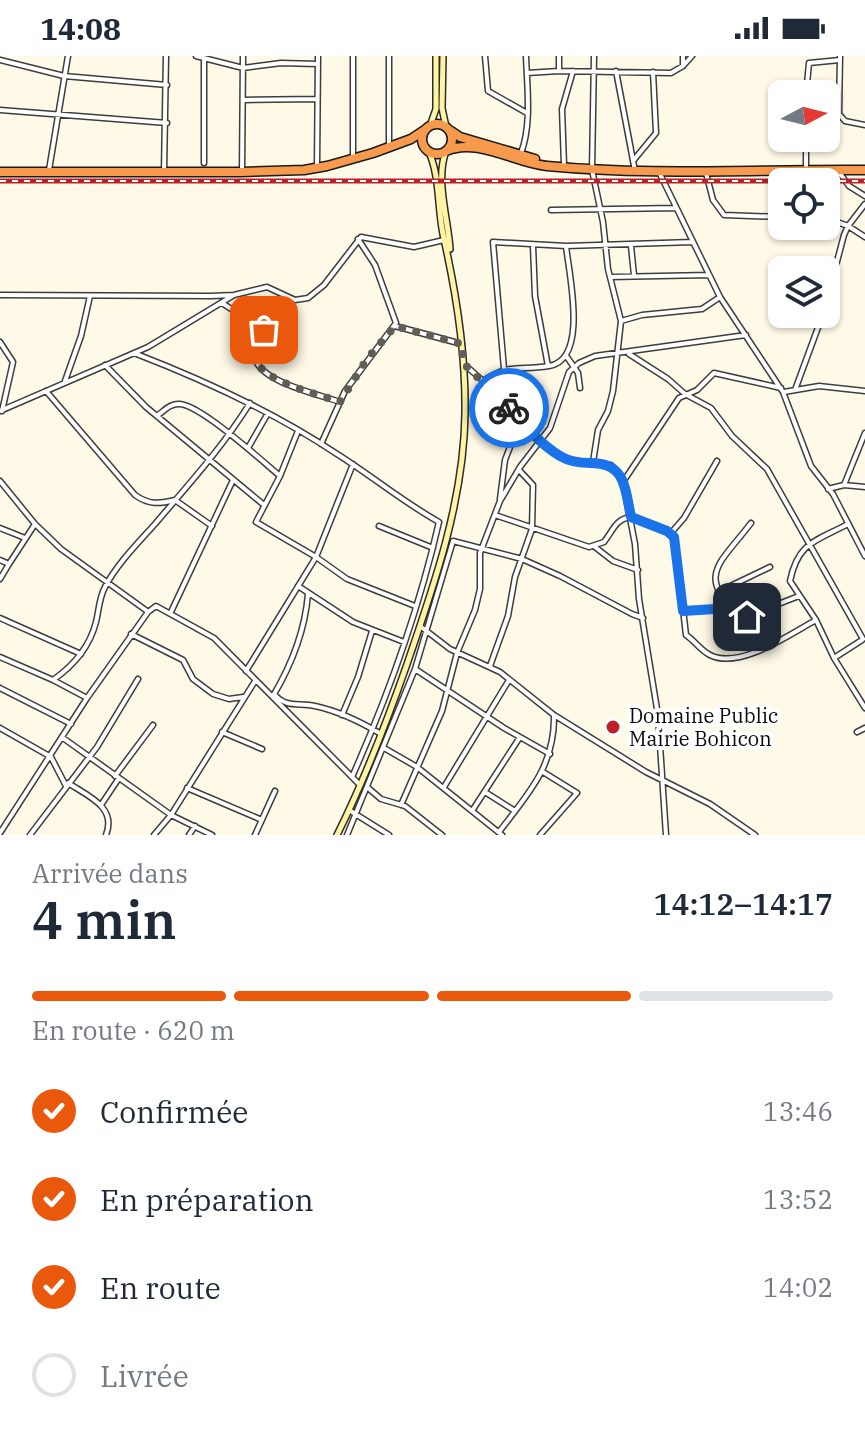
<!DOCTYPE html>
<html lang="fr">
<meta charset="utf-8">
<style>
body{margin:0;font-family:"IBM Plex Serif",serif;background:#f2f2f3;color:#1f2937;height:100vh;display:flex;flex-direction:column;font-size:30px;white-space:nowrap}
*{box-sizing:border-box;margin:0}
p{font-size:26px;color:#747a83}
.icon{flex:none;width:44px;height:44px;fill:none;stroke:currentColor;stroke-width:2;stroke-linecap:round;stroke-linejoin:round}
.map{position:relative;height:779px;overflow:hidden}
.sheet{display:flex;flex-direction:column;background:#fff;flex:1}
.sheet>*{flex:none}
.needle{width:52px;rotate:83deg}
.controls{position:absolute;left:768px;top:24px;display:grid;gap:16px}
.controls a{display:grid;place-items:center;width:72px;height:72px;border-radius:12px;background:#fff;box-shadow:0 2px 6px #0004;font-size:40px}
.pin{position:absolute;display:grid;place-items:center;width:68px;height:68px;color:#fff;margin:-34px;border-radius:16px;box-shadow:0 4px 12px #0006}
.courier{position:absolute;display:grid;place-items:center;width:80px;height:80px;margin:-40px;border:6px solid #1a73e8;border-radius:50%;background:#fff;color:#222;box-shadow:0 2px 10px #0007}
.summary em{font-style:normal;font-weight:600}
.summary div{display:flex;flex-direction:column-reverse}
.summary{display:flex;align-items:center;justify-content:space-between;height:136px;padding:0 32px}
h1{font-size:52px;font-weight:600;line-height:60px}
.bar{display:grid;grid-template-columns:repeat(4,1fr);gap:12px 8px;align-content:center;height:96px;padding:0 32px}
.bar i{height:10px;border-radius:6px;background:#e0e1e3}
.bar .selected{background:#ea580c}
.bar p{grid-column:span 4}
ol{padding:0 32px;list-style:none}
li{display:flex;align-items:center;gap:24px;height:88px}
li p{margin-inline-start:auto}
li .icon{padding:8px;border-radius:50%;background:#ea580c;color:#fff;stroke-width:4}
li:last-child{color:#747a83}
li i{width:44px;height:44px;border:4px solid #e0e1e3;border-radius:50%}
.status{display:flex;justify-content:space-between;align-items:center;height:56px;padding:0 40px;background:#fff;direction:ltr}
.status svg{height:22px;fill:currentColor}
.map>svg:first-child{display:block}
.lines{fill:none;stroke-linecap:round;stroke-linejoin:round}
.street-casing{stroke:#3d3d3d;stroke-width:7}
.secondary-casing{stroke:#2c2c2c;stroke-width:8}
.highway-casing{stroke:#1b1b1b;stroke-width:11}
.street{stroke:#fff;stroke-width:4}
.secondary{stroke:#fff4a2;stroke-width:5}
.highway{stroke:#f79a4d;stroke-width:8}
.rail-casing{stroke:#bb2129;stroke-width:5}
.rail{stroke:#fff;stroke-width:2;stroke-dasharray:6;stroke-linecap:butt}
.done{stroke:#605e57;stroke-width:8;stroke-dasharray:0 14.4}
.route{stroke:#1a73e8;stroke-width:10}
.poi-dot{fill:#bb2129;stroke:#fff;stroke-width:3}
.labels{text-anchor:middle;stroke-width:8;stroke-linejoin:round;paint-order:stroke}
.poi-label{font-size:20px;fill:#0a0a0a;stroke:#fff;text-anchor:start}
</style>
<div class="status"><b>14:08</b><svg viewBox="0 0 49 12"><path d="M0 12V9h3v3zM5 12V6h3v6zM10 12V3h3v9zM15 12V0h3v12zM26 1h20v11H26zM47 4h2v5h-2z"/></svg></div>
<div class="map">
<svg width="865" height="779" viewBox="0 0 865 779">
<rect width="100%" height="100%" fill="#fffae7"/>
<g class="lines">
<defs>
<path id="street" d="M196,0L243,12L281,7L318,8
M485,0L488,35L527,57
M559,0V15
M840,0L839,58L845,65L865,69
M0,4L64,20L167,29
M683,10V0
M616,15L635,115
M527,17L559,15L671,17L683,10L692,0
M806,38L809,7L840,4
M243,44L316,43
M0,54L167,67
M806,82V113
M389,90V0
M521,97C532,69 527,30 526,0
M353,102V0
M633,105L656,77L653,16
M204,107V3
M564,109L562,53L573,15
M317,110L318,0
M49,114L68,0
M164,116L166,0
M242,116L243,0
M659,116L720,241L783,336L811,410L833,438L865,500
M839,116L849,130L865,140
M706,117L713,144L724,159L782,161
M551,154L676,152
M826,162L848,170L865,181
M533,190L535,240L548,310
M631,190L634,219
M610,221L709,219
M0,239L211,240L234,239L267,231L295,244L308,242L324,229L361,181L414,191L444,184
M222,247L264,274L265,281L255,302C260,326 318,338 340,346
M826,247L844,179L848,170L865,148
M621,265L642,259L702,253L720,241
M395,270L462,288
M0,286L13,306L2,355
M134,297C204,324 274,356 337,398C372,420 403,446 439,466C419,553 388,640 352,721
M629,298L668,323L685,338L711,352L732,380L767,413L863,583
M567,301L578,317L580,332
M105,309L146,351L264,449
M465,309L483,325L530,376L561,401L582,407L611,409L623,426L635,488L639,543L658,659L666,779
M504,313L493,186L566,190L693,186
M65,325L81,280L90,240
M483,325C513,306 518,315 549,310C589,304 569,218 566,190
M795,334L823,258
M46,335L135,439C149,449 159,448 175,444L212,470
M784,336L819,330L865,335
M0,355L148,291L234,239
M158,359C165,354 171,347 180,348C202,350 262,405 280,420
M298,375L280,420L256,466L316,501L347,523L415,550
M321,388L345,335L396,267L375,209L358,183
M248,392L268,357
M593,406L598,374L608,355L613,335L621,265L608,213L603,166L592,114L594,0
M0,425L35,468L61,493L147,555
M623,426L679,342L697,334L714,317L781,332
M844,429L865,377
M828,433L844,429L865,431
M500,443L505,404L520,365
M495,459L589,491L604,486C613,475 615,463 631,461L667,475L675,485L686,579C695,585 700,594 710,599C740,614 790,578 816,564
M751,467C720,508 694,520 742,562L799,540
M848,468C816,485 798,486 790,525L816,564L834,602L865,652
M379,470L433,492
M0,472L25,482
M671,477L684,462L717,405
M595,491L613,505L638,514
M0,504L9,508L35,468
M0,523L9,508
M298,530L353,566L404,586
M718,536L770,511
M683,555L715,553L728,548
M171,556L233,424
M0,562L81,598
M420,570L450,593L500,616L554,659L646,716L710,748L755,779
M131,578L183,604L193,623L213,638L229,643L243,641
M0,601L53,624L87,642
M834,602L862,584
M490,610L508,560L515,521L532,473L533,429L519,414
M415,613L504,672L550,698
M246,615L316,501L353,408
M53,624C73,610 90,590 96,566C99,554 99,542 105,531C117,508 138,487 155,468C189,428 222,392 250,347
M0,632L71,668
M274,638C287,653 299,646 315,650C338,655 361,666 381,678
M273,640C292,608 305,575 308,538
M342,659L358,621L372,575
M0,672L51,701L66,730
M222,676L262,693
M857,676L865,672
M63,682L171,759L212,779
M384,692L417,711L502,779
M115,720L153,669
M68,727C88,740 117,751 106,779
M367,731L381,743L405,750L442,779
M444,731L509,624
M187,732L262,764
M485,736L515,755
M101,749L119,722
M401,749L442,655L457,597L475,554L480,533V497L500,445L520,411L550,372L569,316L579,307L595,300L746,279
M349,754L389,779
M472,755L520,681
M499,776C528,738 555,710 554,659
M0,777L87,642L148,556L156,550L214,582L360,729
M30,779L97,691L138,623
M154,779L171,759L255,625
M189,779L195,770
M255,779L275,735
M347,779L415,613L453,485L522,503L560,520L632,558L643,562
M540,779L577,737L543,716"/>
<path id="secondary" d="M443,0L442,52L446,71
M430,70L436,53V0
M446,95C435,124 448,162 450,193
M337,779C364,725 386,668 406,611C434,530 464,444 465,358C466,298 457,241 444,183C437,155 441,121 428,94"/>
<path id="highway" d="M422 83a15 15 0 1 1 30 0a15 15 0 1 1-30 0Z
M448,73L460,81L535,103
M446,95C477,81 515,107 547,110C653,120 759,113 865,114
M0,116H242L304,114L327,110L373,97L411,83L426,73"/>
</defs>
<use href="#street" class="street-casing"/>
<use href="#secondary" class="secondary-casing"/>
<use href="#highway" class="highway-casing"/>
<use href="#street" class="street"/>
<use href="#secondary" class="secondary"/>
<use href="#highway" class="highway"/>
<defs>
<path id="rail" d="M0,125H865"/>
</defs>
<use href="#rail" class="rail-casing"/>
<use href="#rail" class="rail"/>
</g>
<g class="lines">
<path class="done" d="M264,274L265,281L255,302C260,325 318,338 340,346L367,303L395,270L462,288L463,307L509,352"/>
<path class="route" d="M509,352C525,370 540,388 560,400C570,406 580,407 591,407C626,407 625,433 631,461L667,475L674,481L683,555L715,553L728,548L742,562L747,561"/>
</g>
<circle class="poi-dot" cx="613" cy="671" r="8"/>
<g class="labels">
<g class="poi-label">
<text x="629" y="667">Domaine Public<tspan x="629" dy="23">Mairie Bohicon</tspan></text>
</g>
</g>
</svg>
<div class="controls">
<a><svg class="needle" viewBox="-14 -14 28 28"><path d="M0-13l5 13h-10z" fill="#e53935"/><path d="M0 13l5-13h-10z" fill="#747a83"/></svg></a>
<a><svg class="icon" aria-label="locate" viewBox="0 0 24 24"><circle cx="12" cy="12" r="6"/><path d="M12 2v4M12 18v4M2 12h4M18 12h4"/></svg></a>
<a><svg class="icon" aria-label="layers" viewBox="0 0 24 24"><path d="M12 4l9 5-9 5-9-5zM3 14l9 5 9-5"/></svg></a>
</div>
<div class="pin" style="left:264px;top:274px;background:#ea580c"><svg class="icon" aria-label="bag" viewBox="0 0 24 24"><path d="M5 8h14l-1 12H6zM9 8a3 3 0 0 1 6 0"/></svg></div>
<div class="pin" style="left:747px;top:561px;background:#1f2937"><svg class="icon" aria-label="home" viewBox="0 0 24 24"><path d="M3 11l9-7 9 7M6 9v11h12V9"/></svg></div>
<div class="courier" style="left:509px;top:352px"><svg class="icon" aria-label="bike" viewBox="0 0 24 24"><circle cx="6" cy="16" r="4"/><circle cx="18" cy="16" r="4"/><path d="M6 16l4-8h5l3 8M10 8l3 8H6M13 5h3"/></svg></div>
</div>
<section class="sheet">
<div class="summary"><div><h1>4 min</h1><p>Arrivée dans</p></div><em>14:12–14:17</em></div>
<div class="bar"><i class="selected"></i><i class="selected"></i><i class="selected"></i><i></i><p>En route · 620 m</p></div>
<ol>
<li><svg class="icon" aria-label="check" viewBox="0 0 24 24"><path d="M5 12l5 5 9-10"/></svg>Confirmée<p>13:46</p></li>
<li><svg class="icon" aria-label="check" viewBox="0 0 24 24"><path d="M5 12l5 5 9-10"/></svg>En préparation<p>13:52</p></li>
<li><svg class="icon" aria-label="check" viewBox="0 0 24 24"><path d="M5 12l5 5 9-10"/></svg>En route<p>14:02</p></li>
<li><i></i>Livrée</li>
</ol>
</section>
